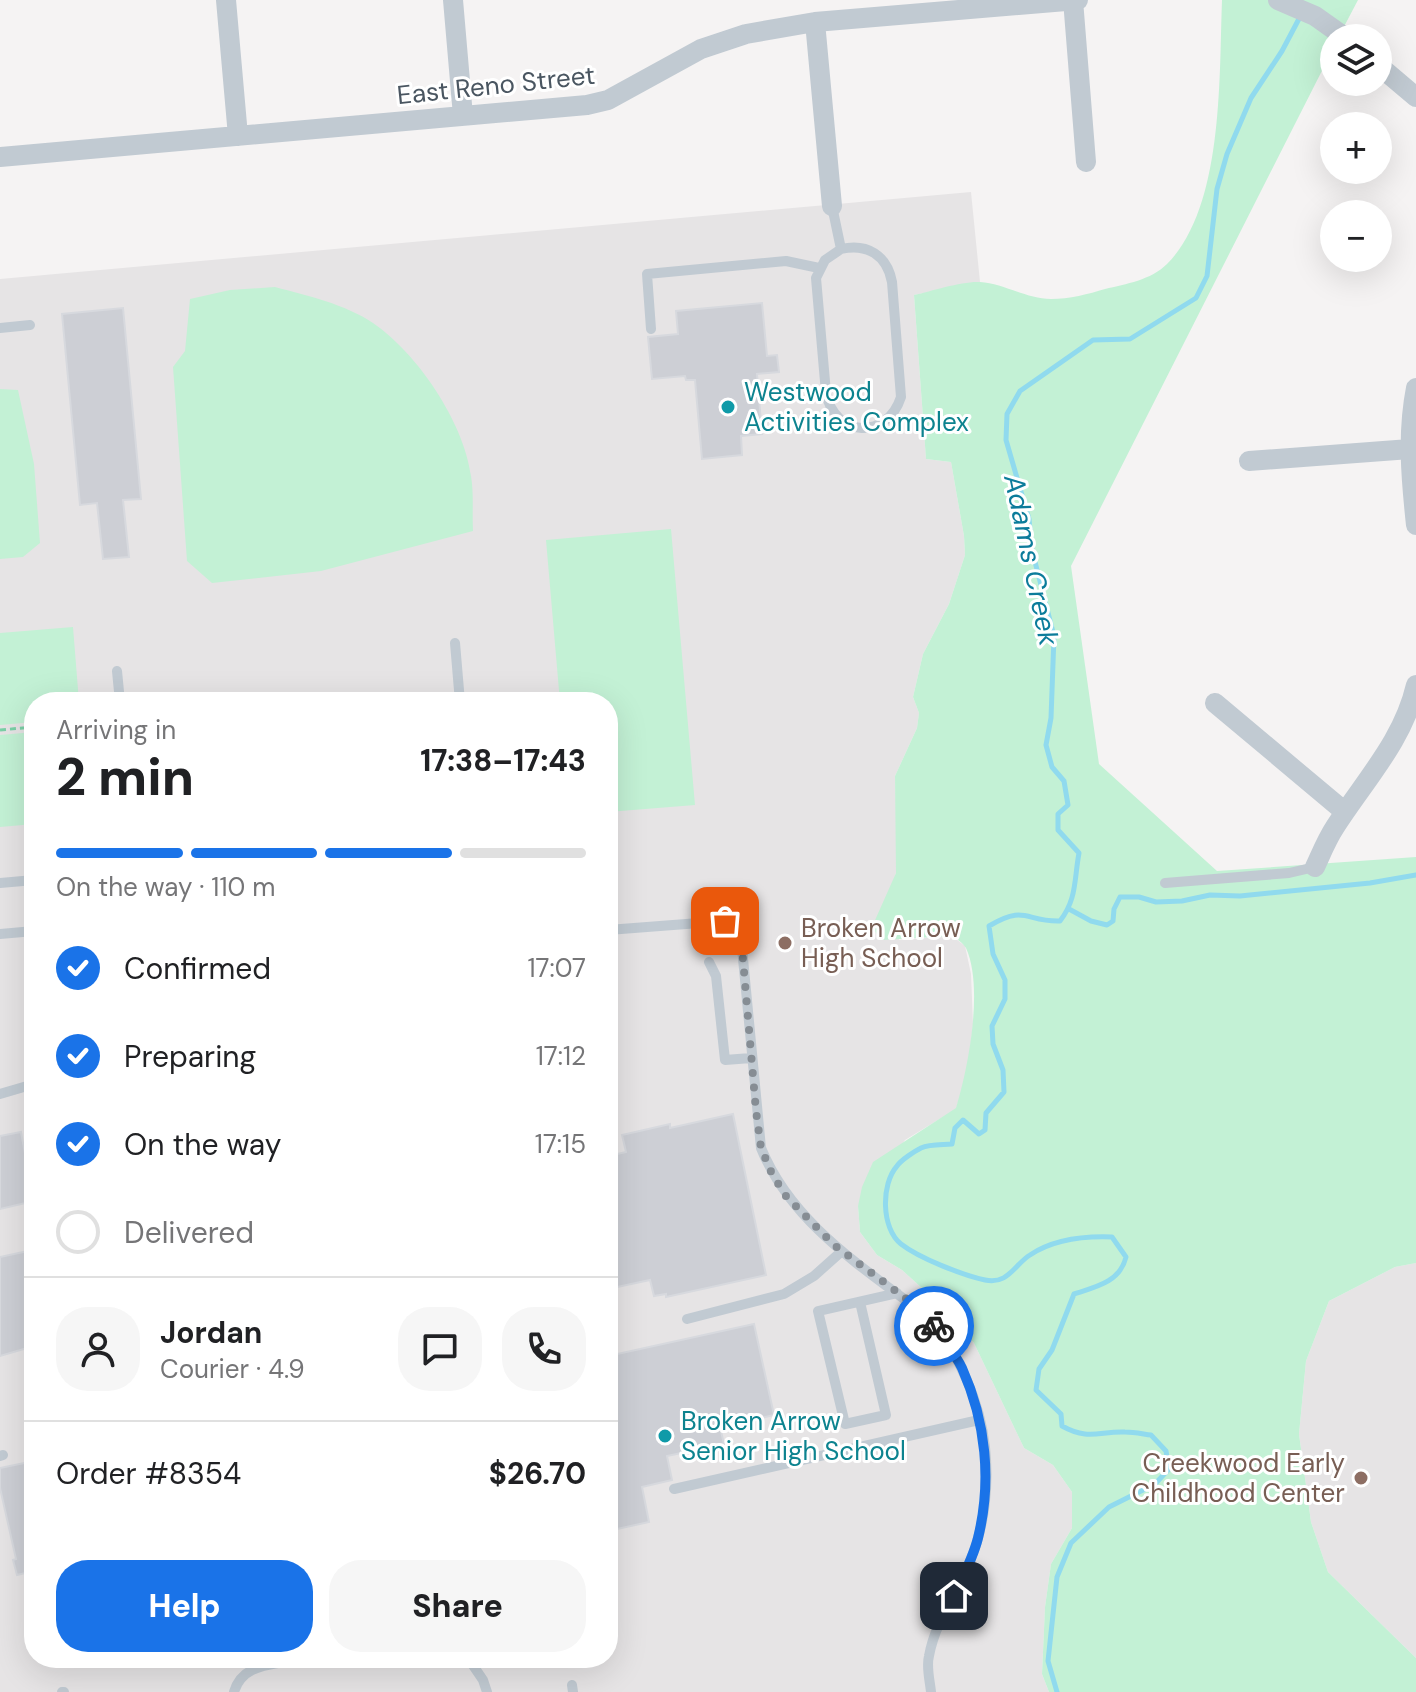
<!DOCTYPE html>
<meta charset="utf-8">
<style>
body{margin:0;font-family:"DM Sans",sans-serif;background:#f6f6f6;color:#202124;height:100vh;display:flex;flex-direction:column;font-size:30px;white-space:nowrap}
*{box-sizing:border-box;margin:0}
p{font-size:26px;color:#757577}
.icon{flex:none;width:44px;height:44px;fill:none;stroke:currentColor;stroke-width:2;stroke-linecap:round;stroke-linejoin:round}
.map{position:relative;flex:1;overflow:hidden}
.sheet{position:absolute;left:24px;top:692px;width:594px;height:976px;display:flex;flex-direction:column;background:#fff;border-radius:32px;box-shadow:0 8px 32px #0002}
.sheet>*{flex:none}
.tools{position:absolute;left:1320px;top:24px;display:grid;gap:16px}
.tools a{display:grid;place-items:center;width:72px;height:72px;border-radius:50%;background:#fff;box-shadow:0 8px 32px #0002;font-size:40px}
.pin{position:absolute;display:grid;place-items:center;width:68px;height:68px;color:#fff;margin:-34px;border-radius:16px;box-shadow:0 4px 12px #0006}
.courier{position:absolute;display:grid;place-items:center;width:80px;height:80px;margin:-40px;border:6px solid #1a73e8;border-radius:50%;background:#fff;color:#222;box-shadow:0 2px 10px #0007}
.summary em{font-style:normal;font-weight:800}
.summary div{display:flex;flex-direction:column-reverse}
.summary{display:flex;align-items:center;justify-content:space-between;height:136px;padding:0 32px}
h1{font-size:52px;font-weight:800;line-height:60px}
.bar{display:grid;grid-template-columns:repeat(4,1fr);gap:12px 8px;align-content:center;height:96px;padding:0 32px}
.bar i{height:10px;border-radius:6px;background:#e0e0e0}
.bar .current{background:#1a73e8}
.bar p{grid-column:span 4}
.line{display:flex;align-items:center;gap:20px;padding:0 32px;border-top:2px solid #e0e0e0}
.line div{flex:1}
.round{display:grid;place-items:center;flex:none;width:84px;height:84px;border-radius:32px;background:#f6f6f6}
ol{padding:0 32px;list-style:none}
li{display:flex;align-items:center;gap:24px;height:88px}
li p{margin-inline-start:auto}
li .icon{padding:8px;border-radius:50%;background:#1a73e8;color:#fff;stroke-width:4}
li:last-child{color:#757577}
li i{width:44px;height:44px;border:4px solid #e0e0e0;border-radius:50%}
.cta{display:flex;gap:16px;margin-top:auto;padding:16px 32px}
.cta a{flex:1;height:92px;border-radius:32px;background:#1a73e8;color:#fff;font-size:32px;font-weight:800;line-height:92px;text-align:center}
.cta a+a{background:#f6f6f6;color:#202124}
.map>svg:first-child{display:block}
.education{fill:#e6e4e5;fill-rule:evenodd}
.green{fill:#c3f1d5}
.lines{fill:none;stroke-linecap:round;stroke-linejoin:round}
.stream{stroke:#90daee;stroke-width:5}
.building{fill:#cdcfd5;stroke:#d7d9de;stroke-width:2}
.path{stroke:#7ad0a6;stroke-width:3;stroke-dasharray:6 4;stroke-linecap:butt}
.lane{stroke:#c1cad2;stroke-width:10}
.street{stroke:#c1cad2;stroke-width:20}
.done{stroke:#868d94;stroke-width:8;stroke-dasharray:0 14.4}
.route{stroke:#1a73e8;stroke-width:10}
.culture-dot{fill:#0f9aa8;stroke:#fff;stroke-width:3}
.education-dot{fill:#8d6e63;stroke:#fff;stroke-width:3}
.labels{text-anchor:middle;stroke-width:6;stroke-linejoin:round;paint-order:stroke}
.street-label{font-size:26px;fill:#4a5661;stroke:#fff}
.culture-label{font-size:26px;fill:#0d838f;stroke:#fff;text-anchor:start}
.education-label{font-size:26px;fill:#785e54;stroke:#fff;text-anchor:start}
.water-label{font-size:28px;font-style:italic;fill:#0c7c9b;stroke:#fff}
</style>
<div class="map">
<svg width="1416" height="1692" viewBox="0 0 1416 1692">
<rect width="100%" height="100%" fill="#f5f3f3"/>
<path class="education" d="M971,192L980,282L914,295L926,459L951,462L964,536L965,555L949,604L923,654L913,697L919,713L917,728L895,776L897,825L896,873L892,885L899,940L952,936L965,946L971,974L973,1024L968,1069L956,1109L905,1140L858,1206L860,1232L877,1255L902,1270L934,1299L974,1343L1024,1448L1053,1465L1072,1492V1528L1051,1564L1045,1607L1042,1674L1049,1692H0V279ZM34,702H608V1658H34Z
M1416,1263V1658L1328,1572L1311,1522L1299,1434L1306,1361L1329,1301L1395,1267Z"/>
<path class="green" d="M1222,0H1358L1338,38H1334V47L1071,566L1099,764L1217,871L1416,857V1263L1395,1267L1329,1301L1306,1361L1299,1434L1311,1522L1328,1572L1416,1658V1692H1049L1042,1674L1045,1607L1051,1564L1072,1528V1492L1053,1465L1024,1448L974,1343L934,1299L902,1270L877,1255L860,1232L858,1206L862,1187L873,1162L956,1108C968,1069 984,987 966,948C963,943 957,939 952,936L881,940L872,927L896,873L895,776L917,728L919,713L913,697L923,654L949,604L965,555L964,536L951,462L926,459L914,295C932,291 962,281 980,282C1003,283 1026,299 1051,299C1069,299 1089,294 1105,289C1126,284 1151,280 1167,264C1224,207 1219,76 1222,0Z
M275,287C308,296 345,304 373,323C417,353 464,422 471,476C474,494 472,513 473,531L321,571L212,583L187,561L173,367L185,351L190,299L230,290Z
M0,389L18,390L34,464L40,543L23,557L0,559Z
M671,529L695,805L608,812V702H560L546,540Z
M73,627L79,702H34V722L0,725V633Z
M34,732V824L0,827V735Z"/>
<g class="lines">
<path class="stream" d="M1069,909L1091,921L1107,925L1113,921L1114,909L1120,897H1139L1156,902L1182,901L1210,895L1240,896L1370,883L1416,875
M1057,1692L1048,1661L1057,1577L1071,1543L1109,1507L1155,1484L1169,1469L1166,1451L1151,1435C1143,1434 1134,1432 1125,1432C1099,1431 1089,1441 1062,1426L1061,1414L1036,1390L1039,1369L1052,1350L1074,1294C1096,1287 1120,1282 1126,1257L1112,1237C1085,1236 1054,1239 1030,1255C1014,1265 1008,1285 985,1280C962,1275 919,1258 901,1244C881,1228 881,1184 897,1166C901,1160 915,1151 921,1148C930,1144 943,1145 952,1144L955,1128L963,1120L979,1134L985,1130L986,1113L1004,1092L1003,1070L993,1044L992,1026L1005,999V980L993,954L989,926C1026,904 1025,922 1060,921C1077,899 1074,880 1079,853L1058,830V814L1068,805L1064,781L1052,767L1046,745L1051,718L1054,636L1032,550L1029,519L1006,440L1007,414L1020,391L1093,340L1130,339L1196,298L1207,276L1217,189L1227,154L1251,98L1282,51L1301,15"/>
</g>
<path class="building" d="M762,303L767,356L777,355L779,372L757,374L762,434L741,436L742,455L702,459L695,380H686L685,376L652,379L648,337L678,334L676,311Z
M123,308L141,499L123,500L129,557L103,559L97,503L80,505L62,314Z
M733,1114L766,1275L666,1297V1294L654,1296L650,1280L608,1289V1156L626,1152L622,1135L670,1124V1128Z
M21,1132L34,1201L0,1209V1136Z
M28,1251L34,1278V1346L0,1356V1257Z
M754,1324L774,1415L720,1427L724,1444L667,1456L672,1480L642,1487L649,1522L608,1531V1356Z
M34,1461V1571L17,1575L13,1560L16,1559L0,1488V1468Z"/>
<g class="lines">
<path class="path" d="M0,730L34,727"/>
<path class="lane" d="M832,206L841,249C867,243 887,255 892,282L901,397C887,440 835,438 826,393L816,278L825,260L841,249
M0,328L30,325
M651,329L647,274L786,261L819,268
M455,643L460,702
M117,671L120,702
M0,883L34,880
M1165,883L1289,873L1315,867
M608,930L725,921L736,931L742,948L761,1148C787,1212 842,1253 896,1293C908,1302 919,1309 929,1320C959,1353 980,1402 985,1447C989,1484 985,1526 970,1561C957,1592 935,1622 929,1656C926,1667 930,1681 931,1692
M0,934L34,931
M709,962L716,976L725,1060L751,1058
M0,1094L34,1084
M860,1302L886,1415L845,1424L818,1311L897,1293
M687,1319L784,1294L814,1276L842,1251
M0,1456L3,1455
M674,1489L979,1420
M468,1658L483,1680L487,1692
M572,1685L573,1692
M62,1692H64
M234,1692C243,1661 276,1666 301,1658"/>
<path class="street" d="M226,0L238,136
M453,0L463,116
M1073,0L1086,162
M1278,0L1315,16L1346,38
M815,22L832,206
M1378,65L1416,97
M0,157L587,105L608,100L701,49L746,34L815,22L1078,0
M1416,388C1407,434 1411,478 1416,525
M1249,461L1410,449
M1215,703L1345,812
M1315,867C1321,854 1327,839 1335,827C1365,780 1403,741 1416,685"/>
</g>
<g class="lines">
<path class="done" d="M725,921L736,931L742,948L756,1111L761,1148L772,1174L786,1196L834,1245L912,1303L934,1326"/>
<path class="route" d="M934,1326C943,1340 955,1353 962,1368C986,1422 992,1481 978,1538C973,1558 963,1577 954,1596"/>
</g>
<g class="culture-dot">
<circle cx="728" cy="407" r="8"/>
<circle cx="665" cy="1436" r="8"/>
</g>
<g class="education-dot">
<circle cx="785" cy="943" r="8"/>
<circle cx="1361" cy="1478" r="8"/>
</g>
<g class="labels">
<g class="street-label">
<text transform="translate(496 85) rotate(-6)" y="9">East Reno Street</text>
</g>
<g class="culture-label">
<text x="744" y="401">Westwood<tspan x="744" dy="30">Activities Complex</tspan></text>
<text x="681" y="1430">Broken Arrow<tspan x="681" dy="30">Senior High School</tspan></text>
</g>
<g class="education-label">
<text x="801" y="937">Broken Arrow<tspan x="801" dy="30">High School</tspan></text>
<text x="1345" y="1472" text-anchor="end">Creekwood Early<tspan x="1345" dy="30">Childhood Center</tspan></text>
</g>
<g class="water-label">
<text transform="translate(1032 560) rotate(78)" y="10">Adams Creek</text>
</g>
</g>
</svg>
<div class="tools">
<a><svg class="icon" aria-label="layers" viewBox="0 0 24 24"><path d="M12 4l9 5-9 5-9-5zM3 14l9 5 9-5"/></svg></a>
<a>+</a>
<a>−</a>
</div>
<div class="pin" style="left:725px;top:921px;background:#ea580c"><svg class="icon" aria-label="bag" viewBox="0 0 24 24"><path d="M5 8h14l-1 12H6zM9 8a3 3 0 0 1 6 0"/></svg></div>
<div class="pin" style="left:954px;top:1596px;background:#1f2937"><svg class="icon" aria-label="home" viewBox="0 0 24 24"><path d="M3 11l9-7 9 7M6 9v11h12V9"/></svg></div>
<div class="courier" style="left:934px;top:1326px"><svg class="icon" aria-label="bike" viewBox="0 0 24 24"><circle cx="6" cy="16" r="4"/><circle cx="18" cy="16" r="4"/><path d="M6 16l4-8h5l3 8M10 8l3 8H6M13 5h3"/></svg></div>
<section class="sheet">
<div class="summary"><div><h1>2 min</h1><p>Arriving in</p></div><em>17:38–17:43</em></div>
<div class="bar"><i class="current"></i><i class="current"></i><i class="current"></i><i></i><p>On the way · 110 m</p></div>
<ol>
<li><svg class="icon" aria-label="check" viewBox="0 0 24 24"><path d="M5 12l5 5 9-10"/></svg>Confirmed<p>17:07</p></li>
<li><svg class="icon" aria-label="check" viewBox="0 0 24 24"><path d="M5 12l5 5 9-10"/></svg>Preparing<p>17:12</p></li>
<li><svg class="icon" aria-label="check" viewBox="0 0 24 24"><path d="M5 12l5 5 9-10"/></svg>On the way<p>17:15</p></li>
<li><i></i>Delivered</li>
</ol>
<div class="line" style="height:144px"><a class="round"><svg class="icon" aria-label="person" viewBox="0 0 24 24"><circle cx="12" cy="8" r="4"/><path d="M4 21q1-7 8-7t8 7"/></svg></a><div><b>Jordan</b><p>Courier · 4.9</p></div><a class="round"><svg class="icon" aria-label="chat" viewBox="0 0 24 24"><path d="M4 5h16v11H9l-5 4z"/></svg></a><a class="round"><svg class="icon" aria-label="phone" viewBox="0 0 24 24"><path d="M5 4h4l2 5-3 2q2 4 5 5l2-3 5 2v4C11 20 4 13 5 4z"/></svg></a></div>
<div class="line" style="height:104px"><div>Order #8354</div><b>$26.70</b></div>
<div class="cta"><a>Help</a><a>Share</a></div>
</section>
</div>
